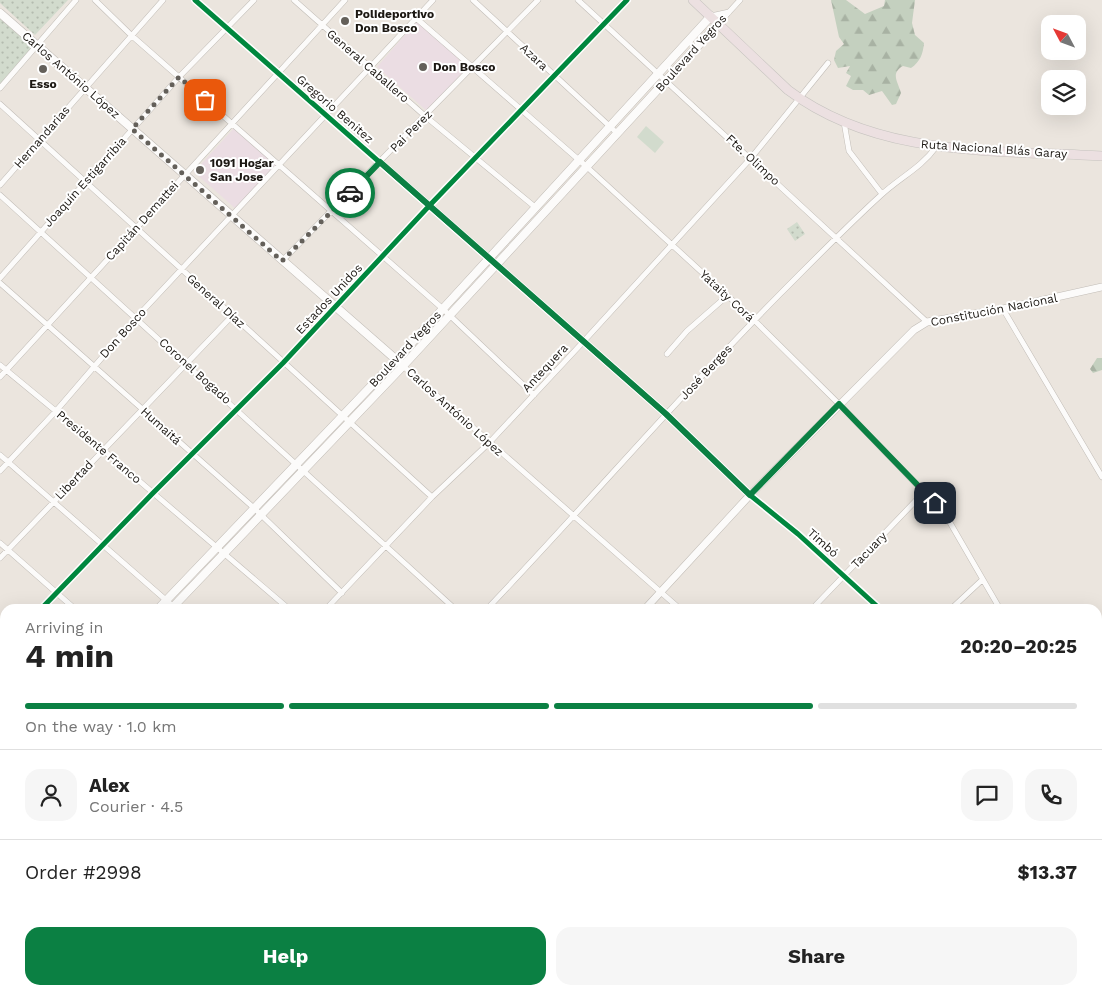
<!DOCTYPE html>
<meta charset="utf-8">
<style>
body{margin:0;font-family:"Work Sans",sans-serif;background:#f6f6f6;color:#222;height:100vh;display:flex;flex-direction:column;font-size:19px;white-space:nowrap}
*{box-sizing:border-box;margin:0}
p{font-size:16px;color:#767676}
.icon{flex:none;width:28px;height:28px;fill:none;stroke:currentColor;stroke-width:2;stroke-linecap:round;stroke-linejoin:round}
.map{position:relative;flex:1;overflow:hidden}
.drawer{position:absolute;left:0px;top:604px;width:1102px;height:391px;display:flex;flex-direction:column;background:#fff;border-radius:15px 15px 0 0;box-shadow:0 5px 20px #0002}
.drawer>*{flex:none}
.needle{width:32px;rotate:311deg}
.buttons{position:absolute;left:1041px;top:15px;display:grid;gap:10px}
.buttons a{display:grid;place-items:center;width:45px;height:45px;border-radius:10px;background:#fff;box-shadow:0 5px 20px #0002;font-size:25px}
.pin{position:absolute;display:grid;place-items:center;width:42px;height:42px;color:#fff;margin:-21px;border-radius:10px;box-shadow:0 2px 8px #0006}
.courier{position:absolute;display:grid;place-items:center;width:50px;height:50px;margin:-25px;border:4px solid #0b8043;border-radius:50%;background:#fff;color:#222;box-shadow:0 1px 6px #0007}
.overview em{font-style:normal;font-weight:700}
.overview div{display:flex;flex-direction:column-reverse}
.overview{display:flex;align-items:center;justify-content:space-between;height:85px;padding:0 25px}
h1{font-size:32px;font-weight:700;line-height:38px}
.bar{display:grid;grid-template-columns:repeat(4,1fr);gap:8px 5px;align-content:center;height:60px;padding:0 25px}
.bar i{height:6px;border-radius:4px;background:#e0e0e0}
.bar .active{background:#0b8043}
.bar p{grid-column:span 4}
.line{display:flex;align-items:center;gap:12px;padding:0 25px;border-top:1px solid #e0e0e0}
.line div{flex:1}
.round{display:grid;place-items:center;flex:none;width:52px;height:52px;border-radius:15px;background:#f6f6f6}
.action{display:flex;gap:10px;margin-top:auto;padding:10px 25px}
.action a{flex:1;height:58px;border-radius:15px;background:#0b8043;color:#fff;font-size:20px;font-weight:700;line-height:58px;text-align:center}
.action a+a{background:#f6f6f6;color:#222}
.map>svg:first-child{display:block}
.education{fill:#ebdde3}
.forest{fill:url(#forest-firs)}
.park{fill:url(#park-dots)}
.pitch{fill:#d2dbcd}
.lines{fill:none;stroke-linecap:round;stroke-linejoin:round}
.stream{stroke:#b4ccd4;stroke-width:2}
.minor-casing{stroke:#c1bcb6;stroke-width:6}
.tertiary-casing{stroke:#c1bcb6;stroke-width:8}
.secondary-casing{stroke:#c1bcb6;stroke-width:9}
.trunk-casing{stroke:#c6c3bf;stroke-width:10}
.minor{stroke:#fcfbfa;stroke-width:5}
.tertiary{stroke:#fcfbfa;stroke-width:7}
.secondary{stroke:#fcfbfa;stroke-width:8}
.trunk{stroke:#ece0e1;stroke-width:9}
.cycleway-casing{stroke:#fff;stroke-width:8}
.cycleway{stroke:#00873e;stroke-width:5}
.done{stroke:#64605a;stroke-width:5;stroke-dasharray:0 9}
.route{stroke:#0b8043;stroke-width:6}
.poi-dot{fill:#64605a;stroke:#fff;stroke-width:2}
.labels{text-anchor:middle;stroke-width:4;stroke-linejoin:round;paint-order:stroke}
.poi-label{font-size:12px;font-weight:bold;fill:#1c1813;stroke:#fff;text-anchor:start}
.street-label{font-size:12px;fill:#1c1813;stroke:#fff}
</style>
<div class="map">
<svg width="1102" height="994" viewBox="0 0 1102 994">
<defs>
<pattern id="forest-firs" width="22" height="20" patternUnits="userSpaceOnUse" patternTransform="scale(1.25)"><rect width="22" height="20" fill="#c4d0bf"/><path d="M5 1l3.5 6h-7zM16 11l3.5 6h-7z" fill="#a8b2a3"/></pattern>
<pattern id="park-dots" width="8" height="8" patternUnits="userSpaceOnUse" patternTransform="scale(1.25)"><rect width="8" height="8" fill="#d2dbcd"/><path d="M2 2h.1M6 6h.1" fill="none" stroke="#b4bbaf" stroke-width="1.8" stroke-linecap="round"/></pattern>
</defs>
<rect width="100%" height="100%" fill="#ebe5de"/>
<path class="education" d="M417,21L468,66L428,112L377,67Z
M235,127L277,164L236,209L194,172Z"/>
<path class="forest" d="M831,0H846L865,14L884,6L885,0H915L912,23L915,35L924,43C923,54 920,62 911,68L903,66C890,73 898,82 901,93L896,104L892,105L882,91L869,95L863,90H853L846,86L851,76L846,73L850,66L838,68L834,60L836,51L844,44L839,37Z
M1097,358H1102V370L1093,373L1090,369Z"/>
<path class="park" d="M0,0H68L35,35L0,3Z
M0,15L35,46L0,86Z
M797,222L805,234L795,241L787,229Z"/>
<path class="pitch" d="M646,126L664,142L655,153L637,137Z"/>
<g class="lines">
<path class="stream" d="M0,905L5,906
M178,990L182,994"/>
<defs>
<path id="minor" d="M95,0L131,35L443,309L534,395
M195,0L666,414L750,495L798,534L880,609
M294,0L425,116L535,207
M473,0L618,134
M578,0L927,322
M711,16L729,12
M416,18L587,167L754,320L839,404L945,514L1000,609
M718,24L740,0
M0,88L76,0
M0,104L432,497
M844,122L849,151L882,194
M0,185L163,0
M0,195L455,609
M282,261L538,0
M0,278L179,77L254,0
M0,283L254,508L342,593
M1003,309L1102,477
M667,354L687,331L727,296
M0,365L103,450L289,609
M403,366L680,609
M0,377L345,0
M0,455L175,608
M0,471L56,411L136,318L433,0
M0,543L75,609
M0,558L232,316
M41,609L153,493L283,363L430,205L627,0
M326,609L432,497L489,443L584,341L751,158L828,63
M487,609C586,505 679,396 780,294C813,261 846,227 880,196C899,178 921,168 936,147
M812,609L925,491
M951,609L982,580
M0,633L5,638
M0,651L5,646
M1098,767L1102,774
M1098,870L1102,864
M0,874L5,879
M0,885L5,889
M0,946L5,940
M1098,970L1102,964
M114,990L118,994
M262,990L267,994
M734,990L738,994
M882,990L888,994
M447,994L451,990
M625,994L628,990
M690,994L695,990
M759,994L763,990
M898,994L901,990
M1076,994L1079,990"/>
<path id="tertiary" d="M645,609L750,495L914,330L927,322L1003,309L1102,287
M275,994L279,990"/>
<path id="secondary" d="M0,13L400,363
M158,609L396,360L711,16
M171,609L403,366L718,24
M0,773L5,768
M0,786L5,781
M493,990L497,994"/>
<path id="trunk" d="M693,0L788,90C878,158 996,150 1102,156"/>
</defs>
<use href="#minor" class="minor-casing"/>
<use href="#tertiary" class="tertiary-casing"/>
<use href="#secondary" class="secondary-casing"/>
<use href="#trunk" class="trunk-casing"/>
<use href="#minor" class="minor"/>
<use href="#tertiary" class="tertiary"/>
<use href="#secondary" class="secondary"/>
<use href="#trunk" class="trunk"/>
<defs>
<path id="cycleway" d="M195,0L666,414L750,495L798,534L880,609
M41,609L153,493L283,363L430,205L627,0"/>
</defs>
<use href="#cycleway" class="cycleway-casing"/>
<use href="#cycleway" class="cycleway"/>
</g>
<g class="lines">
<path class="done" d="M205,100L179,77L132,129L282,261L350,193"/>
<path class="route" d="M350,193L380,162L666,414L750,495L839,404L935,503"/>
</g>
<g class="poi-dot">
<circle cx="345" cy="21" r="5"/>
<circle cx="423" cy="67" r="5"/>
<circle cx="43" cy="69" r="5"/>
<circle cx="200" cy="170" r="5"/>
</g>
<g class="labels">
<g class="poi-label">
<text x="355" y="18">Polideportivo<tspan x="355" dy="14">Don Bosco</tspan></text>
<text x="433" y="71">Don Bosco</text>
<text x="43" y="88" text-anchor="middle">Esso</text>
<text x="210" y="167">1091 Hogar<tspan x="210" dy="14">San Jose</tspan></text>
</g>
<g class="street-label">
<text transform="translate(691 53) rotate(-48)" y="4">Boulevard Yegros</text>
<text transform="translate(534 57) rotate(43)" y="4">Azara</text>
<text transform="translate(368 66) rotate(41)" y="4">General Caballero</text>
<text transform="translate(71 75) rotate(41)" y="4">Carlos António López</text>
<text transform="translate(335 109) rotate(41)" y="4">Gregorio Benitez</text>
<text transform="translate(411 131) rotate(-45)" y="4">Pai Perez</text>
<text transform="translate(42 137) rotate(-49)" y="4">Hernandarias</text>
<text transform="translate(994 149) rotate(4)" y="4">Ruta Nacional Blás Garay</text>
<text transform="translate(753 160) rotate(43)" y="4">Fte. Olimpo</text>
<text transform="translate(85 182) rotate(-48)" y="4">Joaquín Estigarribia</text>
<text transform="translate(142 221) rotate(-48)" y="4">Capitán Demattei</text>
<text transform="translate(727 296) rotate(43)" y="4">Yataity Corá</text>
<text transform="translate(329 299) rotate(-47)" y="4">Estados Unidos</text>
<text transform="translate(216 301) rotate(42)" y="4">General Díaz</text>
<text transform="translate(994 310) rotate(-11)" y="4">Constitución Nacional</text>
<text transform="translate(123 333) rotate(-48)" y="4">Don Bosco</text>
<text transform="translate(405 349) rotate(-47)" y="4">Boulevard Yegros</text>
<text transform="translate(545 368) rotate(-47)" y="4">Antequera</text>
<text transform="translate(195 371) rotate(42)" y="4">Coronel Bogado</text>
<text transform="translate(706 372) rotate(-47)" y="4">José Berges</text>
<text transform="translate(455 412) rotate(42)" y="4">Carlos António López</text>
<text transform="translate(161 426) rotate(42)" y="4">Humaitá</text>
<text transform="translate(99 447) rotate(40)" y="4">Presidente Franco</text>
<text transform="translate(74 480) rotate(-46)" y="4">Libertad</text>
<text transform="translate(823 543) rotate(42)" y="4">Timbó</text>
<text transform="translate(869 550) rotate(-46)" y="4">Tacuary</text>
</g>
</g>
</svg>
<div class="buttons">
<a><svg class="needle" viewBox="-14 -14 28 28"><path d="M0-13l5 13h-10z" fill="#e53935"/><path d="M0 13l5-13h-10z" fill="#767676"/></svg></a>
<a><svg class="icon" aria-label="layers" viewBox="0 0 24 24"><path d="M12 4l9 5-9 5-9-5zM3 14l9 5 9-5"/></svg></a>
</div>
<div class="pin" style="left:205px;top:100px;background:#ea580c"><svg class="icon" aria-label="bag" viewBox="0 0 24 24"><path d="M5 8h14l-1 12H6zM9 8a3 3 0 0 1 6 0"/></svg></div>
<div class="pin" style="left:935px;top:503px;background:#1f2937"><svg class="icon" aria-label="home" viewBox="0 0 24 24"><path d="M3 11l9-7 9 7M6 9v11h12V9"/></svg></div>
<div class="courier" style="left:350px;top:193px"><svg class="icon" aria-label="car" viewBox="0 0 24 24"><path d="M5 17H2v-5l4-1 3-4h7l3 4 3 1v5h-3M9 17h6M6 11h13"/><circle cx="7" cy="17" r="2"/><circle cx="17" cy="17" r="2"/></svg></div>
<section class="drawer">
<div class="overview"><div><h1>4 min</h1><p>Arriving in</p></div><em>20:20–20:25</em></div>
<div class="bar"><i class="active"></i><i class="active"></i><i class="active"></i><i></i><p>On the way · 1.0 km</p></div>
<div class="line" style="height:90px"><a class="round"><svg class="icon" aria-label="person" viewBox="0 0 24 24"><circle cx="12" cy="8" r="4"/><path d="M4 21q1-7 8-7t8 7"/></svg></a><div><b>Alex</b><p>Courier · 4.5</p></div><a class="round"><svg class="icon" aria-label="chat" viewBox="0 0 24 24"><path d="M4 5h16v11H9l-5 4z"/></svg></a><a class="round"><svg class="icon" aria-label="phone" viewBox="0 0 24 24"><path d="M5 4h4l2 5-3 2q2 4 5 5l2-3 5 2v4C11 20 4 13 5 4z"/></svg></a></div>
<div class="line" style="height:65px"><div>Order #2998</div><b>$13.37</b></div>
<div class="action"><a>Help</a><a>Share</a></div>
</section>
</div>
